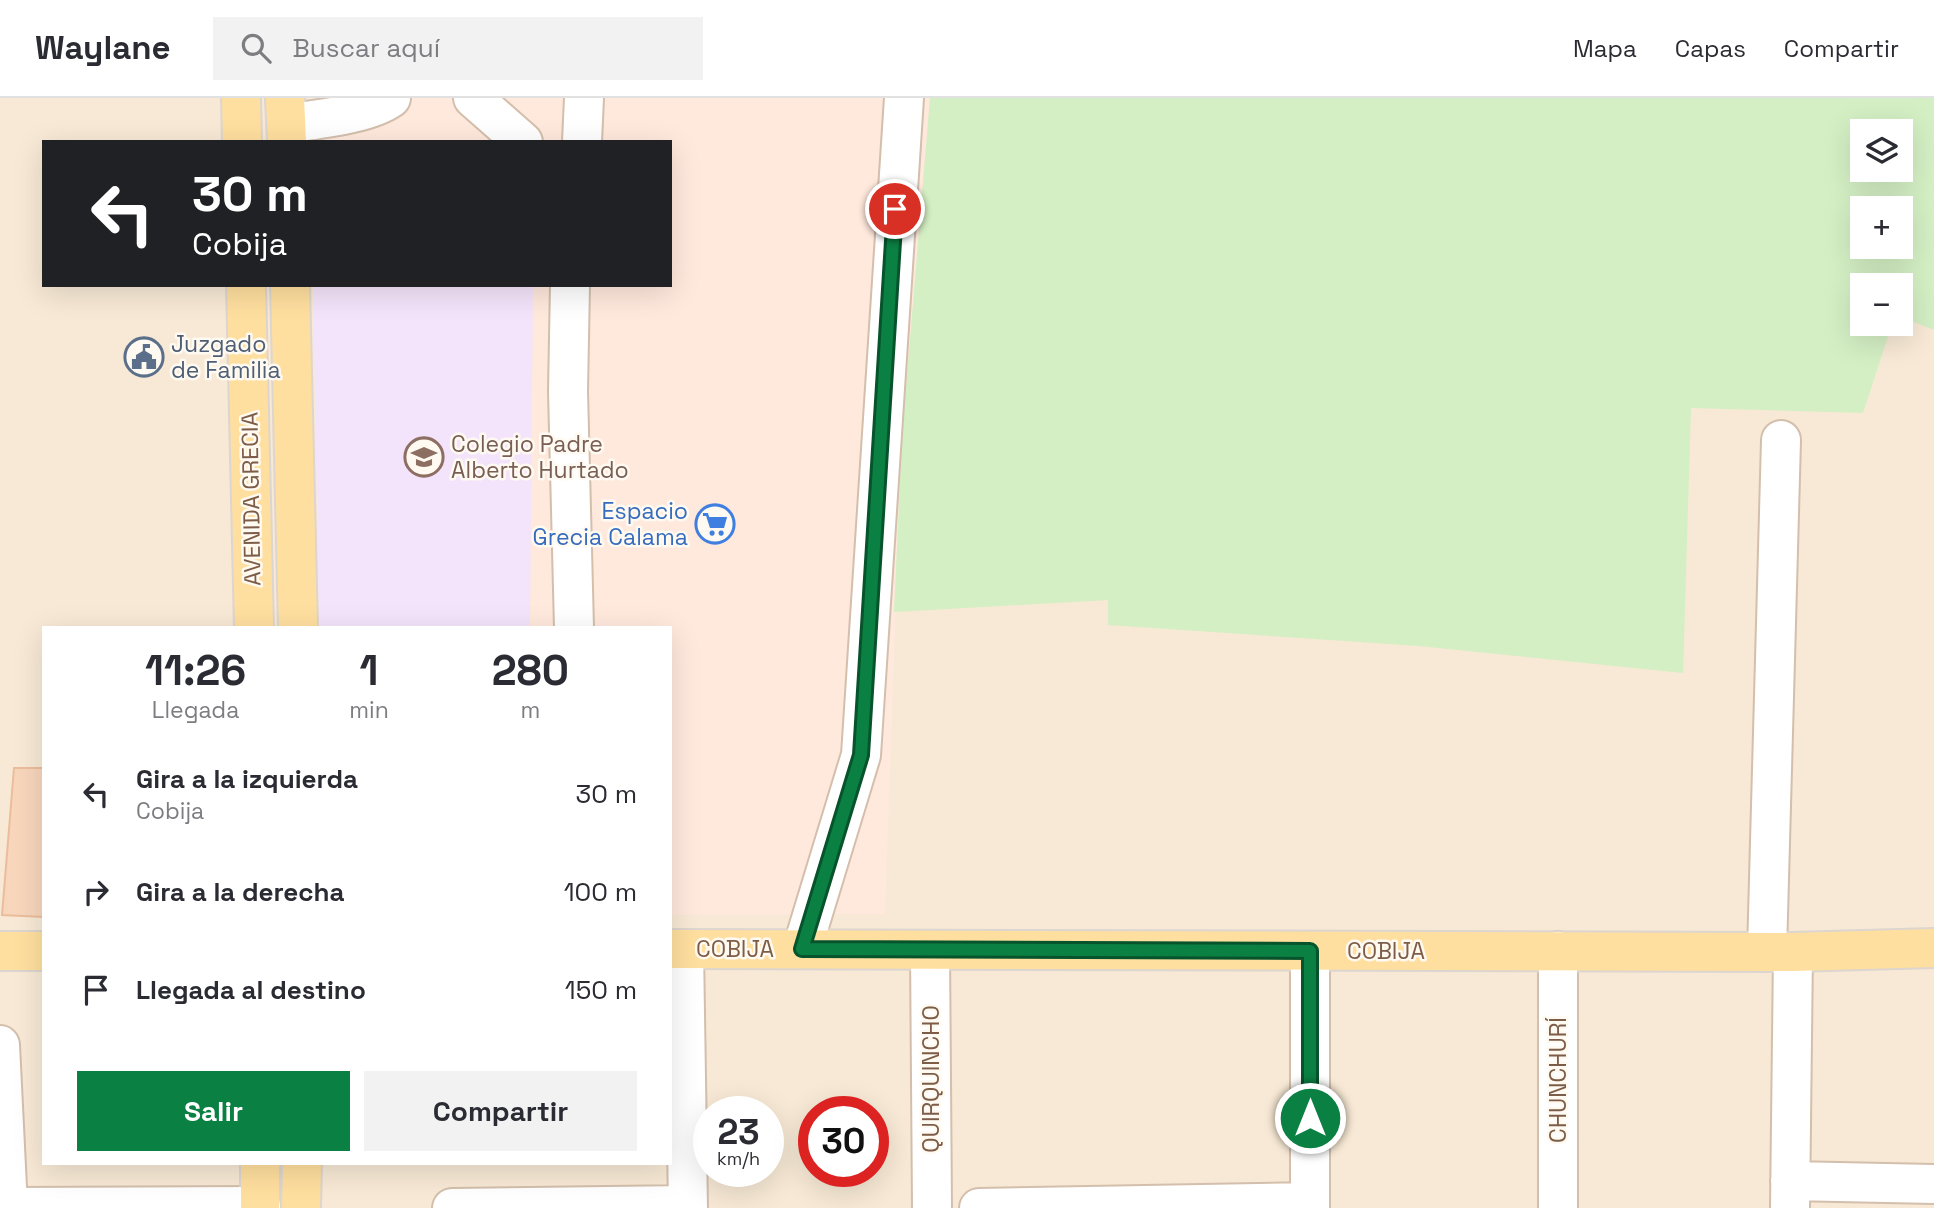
<!DOCTYPE html>
<html lang="es">
<meta charset="utf-8">
<style>
body{margin:0;font-family:"Space Grotesk",sans-serif;background:#f2f2f3;color:#2b2b33;height:100vh;display:flex;flex-direction:column;font-size:26px;white-space:nowrap}
*{box-sizing:border-box;margin:0}
p{font-size:23px;color:#7c7c81}
.icon{flex:none;width:38px;height:38px;fill:none;stroke:currentColor;stroke-width:2;stroke-linecap:round;stroke-linejoin:round}
.map{position:relative;flex:1;overflow:hidden}
.drawer{position:absolute;left:42px;top:528px;width:630px;height:539px;display:flex;flex-direction:column;background:#fff;border-radius:0px;box-shadow:0 7px 28px #0002}
.drawer>*{flex:none}
.top-card{position:absolute;left:42px;top:42px;width:630px;height:147px;border-radius:0px;box-shadow:0 7px 28px #0002;background:#202124;color:#fff;overflow:hidden}
.controls{position:absolute;left:1850px;top:21px;display:grid;gap:14px}
.controls a{display:grid;place-items:center;width:63px;height:63px;border-radius:0px;background:#fff;box-shadow:0 7px 28px #0002;font-size:35px}
.speed{position:absolute;left:693px;top:998px;display:flex;gap:14px;font-size:35px;font-weight:700;text-align:center}
.speed>*{display:grid;place-content:center;width:91px;height:91px;border-radius:50%;background:#fff;box-shadow:0 7px 28px #0002;line-height:1}
.speed small{font-size:18px;font-weight:400}
.speed .limit{border:10px solid #d22;background:#fff;color:#111}
.pin{position:absolute;display:grid;place-items:center;width:60px;height:60px;color:#fff;margin:-30px;border:4px solid #fff;border-radius:50%;box-shadow:0 2px 7px #0007}
.me{position:absolute;width:77px;margin:-38px;rotate:0deg;stroke-linejoin:round;filter:drop-shadow(0 0 5px #0008)}
.turn{display:flex;align-items:center;gap:24px;height:147px;padding:0 35px;font-size:32px}
.turn .icon{width:91px;height:91px;stroke-width:2.5}
.turn b{display:block;font-size:49px;line-height:60px}
.eta{display:flex;justify-content:space-evenly;align-items:center;height:119px;text-align:center}
.eta b{font-size:42px;font-weight:600;line-height:49px}
.primary-button{display:flex;gap:14px;margin-top:auto;padding:14px 35px}
.primary-button a{flex:1;height:80px;border-radius:0px;background:#0b8043;color:#fff;font-size:28px;font-weight:600;line-height:80px;text-align:center}
.primary-button a+a{background:#f2f2f3;color:#2b2b33}
ul{padding:0;list-style:none}
li{display:flex;align-items:center;gap:21px;height:98px;padding:0 35px}
li div{flex:1}
li b{display:block;font-size:26px}
li em{font-style:normal}
header{display:flex;align-items:center;gap:42px;box-sizing:border-box;height:98px;padding:0 35px;background:#fff;border-bottom:2px solid #e1e1e2}
header strong{font-size:33px}
nav{display:flex;gap:38px;margin-inline-start:auto;font-size:24px}
.search{width:490px;height:63px;background:#f2f2f3;display:flex;align-items:center;gap:18px;box-sizing:border-box;padding:0 24px;border-radius:0px;color:#7c7c81;font-size:26px}
.map>svg:first-child{display:block}
.residential{fill:#f7e9d5;fill-rule:evenodd}
.commercial{fill:#ffe8dc}
.education{fill:#f4e4fb}
.green{fill:#d4efc4;fill-rule:evenodd}
.building{fill:#f7d6bc;stroke:#ecbd9b;stroke-width:2}
.lines{fill:none;stroke-linecap:round;stroke-linejoin:round}
.minor-casing{stroke:#d3bfac;stroke-width:42}
.major-casing{stroke:#ddd5cf;stroke-width:42}
.minor{stroke:#fff;stroke-width:38}
.major{stroke:#ffdf9f;stroke-width:38}
.route-casing{stroke:#07532c;stroke-width:18}
.route{stroke:#0b8043;stroke-width:12}
.labels{text-anchor:middle;stroke-width:5;stroke-linejoin:round;paint-order:stroke}
.service-label{font-size:23px;fill:#4e5e75;stroke:#fffaf1;text-anchor:start}
.education-label{font-size:23px;fill:#785e54;stroke:#fffaf1;text-anchor:start}
.street-label{font-size:23px;fill:#7d5d48;stroke:#fffaf1}
.shop-label{font-size:23px;fill:#366cbe;stroke:#fffaf1;text-anchor:end}
</style>
<header>
<strong>Waylane</strong>
<div class="search"><svg class="icon" aria-label="search" viewBox="0 0 24 24"><circle cx="10" cy="10" r="6"/><path d="M15 15l6 6"/></svg>Buscar aquí</div>
<nav><a>Mapa</a><a>Capas</a><a>Compartir</a></nav>
</header>
<div class="map">
<svg width="1934" height="1110" viewBox="0 0 1934 1110">
<rect width="100%" height="100%" fill="#fff7e8"/>
<path class="residential" d="M0,0h1934v1110h-1934zM1862,33h38v39h-38zM44,44h626v143h-626zM1862,110h38v39h-38zM1862,187h38v39h-38zM44,530h626v536h-626zM709,1013h59v60h-59zM814,1013h59v60h-59z"/>
<path class="commercial" d="M309,0h621l-28,339 -17,477 -215,1v-287h-140l3,-343h137v-143h-360z"/>
<path class="education" d="M313,187h220l-3,343h-211z"/>
<path class="green" d="M930,0h1004v232l-33,-13 -1,-32h-38v39h30l-29,89 -172,-5 -8,265 -264,-27 -311,-21v-25l-214,12 8,-175zM1862,33h38v39h-38zM1862,110h38v39h-38z"/>
<path class="building" d="M14,670h30v149l-42,-2z"/>
<g class="lines">
<g class="minor-casing">
<path id="minor" d="M473,0l50,44
M287,26c29,-5 80,-9 104,-26
M582,44l2,-44
M570,187l-2,106 6,237
M684,851l4,259
M802,851l59,-194 43,-657
M930,852l2,258
M1310,853v257
M1558,853v257
M1767,854l14,-512
M0,947l8,163
M1790,1083l144,3
M8,1109l253,-1
M452,1110l235,-3
M979,1110l331,-6
M1790,1110l3,-256"/>
</g>
<g class="major-casing">
<path id="major" d="M241,0l1,44
M285,0l2,44
M246,187l8,343
M290,187l8,343
M670,851l1123,3 141,-4
M0,853h44
M260,1066v44
M301,1110l1,-44"/>
</g>
<use href="#minor" class="minor"/>
<use href="#major" class="major"/>
</g>
<g class="lines">
<g class="route-casing">
<path id="route" d="M895,111l-34,546 -59,194 508,2v167"/>
</g>
<use href="#route" class="route"/>
</g>
<defs>
<g id="civic-ring" transform="scale(2.0125)"><circle r="9.5" fill="#fffaf1" stroke="#5c6f8a" stroke-width="1.5"/><path d="M-.6-6.5H3V-4.5H.6V-3L4-1V1h2V6H-6V1h2V-1L-.6-3ZM-1.2 2.5V6h2.4V2.5Z" fill="#5c6f8a"/></g>
<g id="school-ring" transform="scale(2.0125)"><circle r="9.5" fill="#fffaf1" stroke="#8d6e63" stroke-width="1.5"/><path d="M0-5L7-2L0 1L-7-2ZM-4 1L0 2.5L4 1V4Q0 6-4 4Z" fill="#8d6e63"/></g>
<g id="supermarket-ring" transform="scale(2.0125)"><circle r="9.5" fill="#fffaf1" stroke="#3f7fe0" stroke-width="1.5"/><path d="M-6-5.5h2.5l.6 2H6L4.5 2H-2.5L-4.4-4H-6ZM-1.5 3.2a1.3 1.3 0 1 0 .1 0ZM3 3.2a1.3 1.3 0 1 0 .1 0Z" fill="#3f7fe0"/></g>
</defs>
<g fill-rule="evenodd">
<use href="#civic-ring" x="144" y="259"/>
<use href="#school-ring" x="424" y="359"/>
<use href="#supermarket-ring" x="715" y="426"/>
</g>
<g class="labels">
<g class="service-label">
<text x="171" y="254">Juzgado<tspan x="171" dy="26">de Familia</tspan></text>
</g>
<g class="education-label">
<text x="451" y="354">Colegio Padre<tspan x="451" dy="26">Alberto Hurtado</tspan></text>
</g>
<g class="street-label">
<text transform="translate(251 401) rotate(-91)" y="8">AVENIDA GRECIA</text>
<text x="735" y="859">COBIJA</text>
<text x="1386" y="861">COBIJA</text>
<text transform="translate(931 981) rotate(-90)" y="8">QUIRQUINCHO</text>
<text transform="translate(1558 982) rotate(-90)" y="8">CHUNCHURÍ</text>
</g>
<g class="shop-label">
<text x="688" y="421">Espacio<tspan x="688" dy="26">Grecia Calama</tspan></text>
</g>
</g>
</svg>
<div class="controls">
<a><svg class="icon" aria-label="layers" viewBox="0 0 24 24"><path d="M12 4l9 5-9 5-9-5zM3 14l9 5 9-5"/></svg></a>
<a>+</a>
<a>−</a>
</div>
<div class="speed"><div>23<small>km/h</small></div><div class="limit">30</div></div>
<div class="pin" style="left:895px;top:111px;background:#d93025"><svg class="icon" aria-label="arrive" viewBox="0 0 24 24"><path d="M6 21V4h12l-3 4 3 4H6"/></svg></div>
<svg class="me" style="left:1310px;top:1020px" viewBox="-20 -20 40 40"><circle r="17" fill="#0b8043" stroke="#fff" stroke-width="3"/><path d="M0-11L8 9 0 5-8 9z" fill="#fff"/></svg>
<div class="top-card">
<div class="turn"><svg class="icon" aria-label="left" viewBox="0 0 24 24"><path d="M17 20v-9H6M10 6l-5 5 5 5"/></svg><div><b>30 m</b>Cobija</div></div>
</div>
<section class="drawer">
<div class="eta">
<div><b>11:26</b><p>Llegada</p></div>
<div><b>1</b><p>min</p></div>
<div><b>280</b><p>m</p></div>
</div>
<ul>
<li><svg class="icon" aria-label="left" viewBox="0 0 24 24"><path d="M17 20v-9H6M10 6l-5 5 5 5"/></svg><div><b>Gira a la izquierda</b><p>Cobija</p></div><em>30 m</em></li>
<li><svg class="icon" aria-label="right" viewBox="0 0 24 24"><path d="M7 20v-9h11M14 6l5 5-5 5"/></svg><div><b>Gira a la derecha</b></div><em>100 m</em></li>
<li><svg class="icon" aria-label="arrive" viewBox="0 0 24 24"><path d="M6 21V4h12l-3 4 3 4H6"/></svg><div><b>Llegada al destino</b></div><em>150 m</em></li>
</ul>
<div class="primary-button"><a>Salir</a><a>Compartir</a></div>
</section>
</div>
